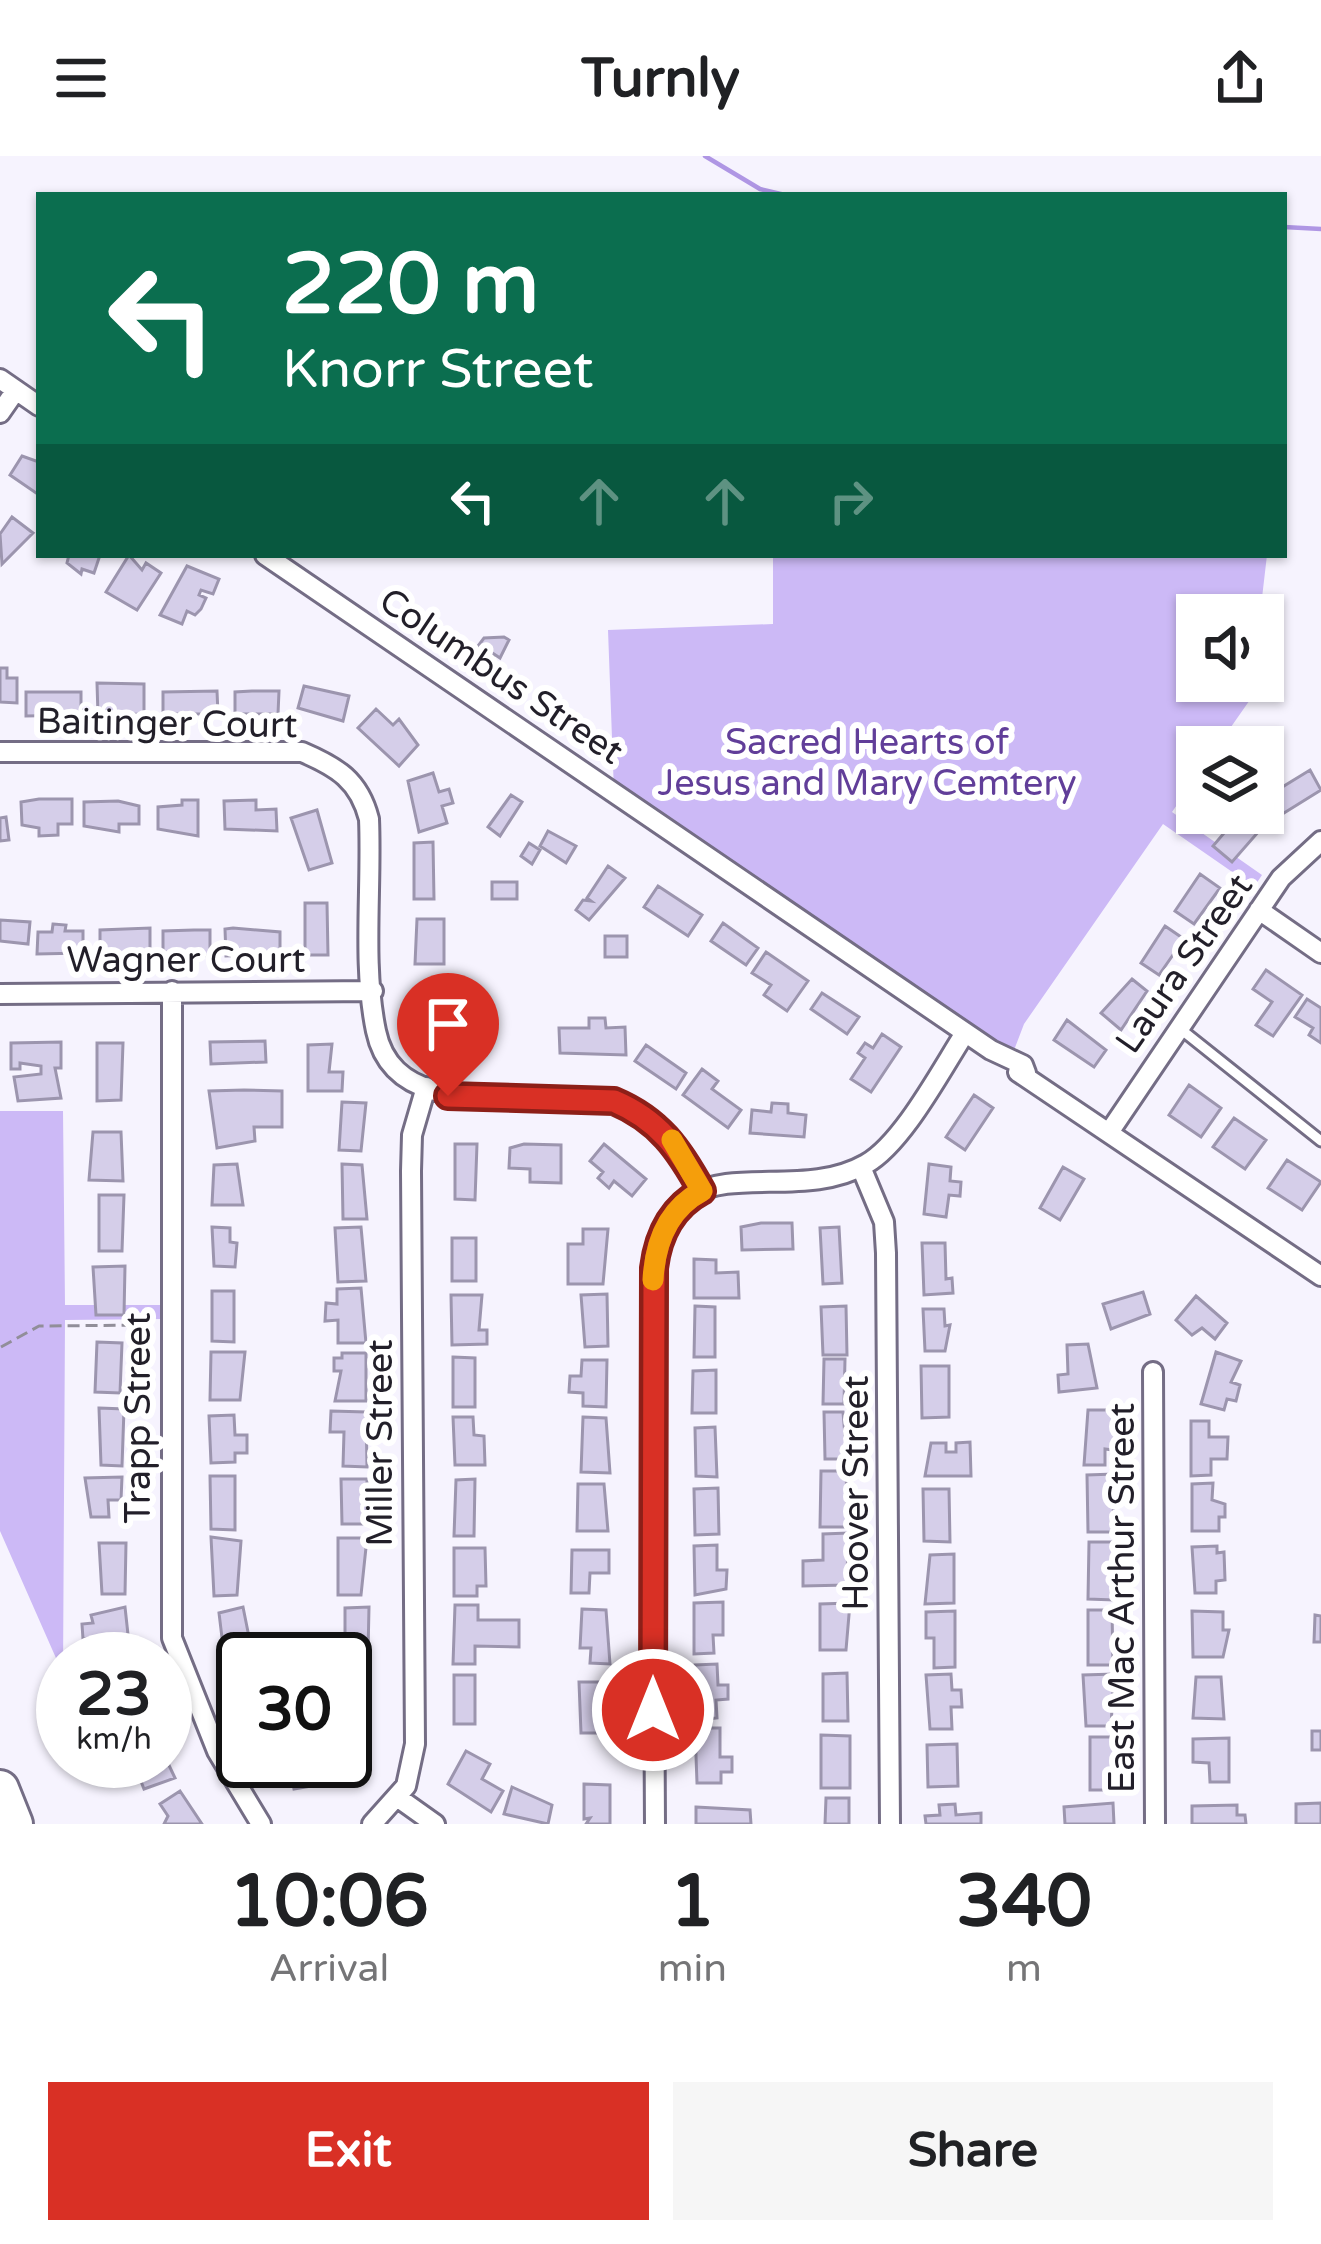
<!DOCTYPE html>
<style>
body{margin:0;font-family:"Varela Round",sans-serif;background:#f6f6f6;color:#202124;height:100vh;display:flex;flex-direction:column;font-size:45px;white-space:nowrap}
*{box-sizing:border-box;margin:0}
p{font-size:39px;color:#757577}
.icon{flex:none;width:66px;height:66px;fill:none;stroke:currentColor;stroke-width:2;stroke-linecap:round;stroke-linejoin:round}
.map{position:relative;height:1668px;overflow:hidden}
.drawer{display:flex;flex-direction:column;background:#fff;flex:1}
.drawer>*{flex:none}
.guide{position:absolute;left:36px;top:36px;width:1251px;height:366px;border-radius:0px;box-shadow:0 3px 9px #0004;background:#0b6e4f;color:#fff;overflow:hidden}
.tools{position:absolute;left:1176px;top:438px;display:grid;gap:24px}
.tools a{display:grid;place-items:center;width:108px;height:108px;border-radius:0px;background:#fff;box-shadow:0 3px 9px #0004;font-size:60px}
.speed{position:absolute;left:36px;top:1476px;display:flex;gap:24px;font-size:60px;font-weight:700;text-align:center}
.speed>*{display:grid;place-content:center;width:156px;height:156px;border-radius:50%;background:#fff;box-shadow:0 3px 9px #0004;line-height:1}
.speed small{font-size:30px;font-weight:400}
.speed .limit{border:6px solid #111;border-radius:18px;background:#fff;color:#111}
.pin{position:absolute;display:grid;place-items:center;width:102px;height:102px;color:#fff;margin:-123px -51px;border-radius:50% 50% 50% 0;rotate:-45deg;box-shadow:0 0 12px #0007}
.pin .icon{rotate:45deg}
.me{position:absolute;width:132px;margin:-66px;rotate:0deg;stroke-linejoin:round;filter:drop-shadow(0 0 9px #0008)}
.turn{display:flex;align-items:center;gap:42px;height:252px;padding:0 48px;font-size:54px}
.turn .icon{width:156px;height:156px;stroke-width:2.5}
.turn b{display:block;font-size:84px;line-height:102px}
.lanes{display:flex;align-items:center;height:114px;padding:0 48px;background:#0003;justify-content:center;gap:60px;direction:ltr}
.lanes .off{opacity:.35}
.eta{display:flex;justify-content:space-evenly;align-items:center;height:204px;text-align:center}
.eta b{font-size:72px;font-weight:800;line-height:84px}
.action{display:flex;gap:24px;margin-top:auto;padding:24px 48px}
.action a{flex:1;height:138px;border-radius:0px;background:#d93025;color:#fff;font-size:48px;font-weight:800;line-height:138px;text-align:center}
.action a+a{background:#f6f6f6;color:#202124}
header{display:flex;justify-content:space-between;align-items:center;height:156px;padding:0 48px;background:#fff;font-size:54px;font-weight:800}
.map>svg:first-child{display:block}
.green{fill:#ccb9f6}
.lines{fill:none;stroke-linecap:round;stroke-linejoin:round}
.stream{stroke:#af96e4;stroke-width:4.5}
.building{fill:#d5cee9;stroke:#9c95ae;stroke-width:3}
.service-casing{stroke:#746d85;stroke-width:15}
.minor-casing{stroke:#746d85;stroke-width:24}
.motorway-casing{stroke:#746d85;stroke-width:42}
.path{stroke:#918e99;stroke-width:3;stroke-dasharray:12 6;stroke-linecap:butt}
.service{stroke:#fff;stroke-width:9}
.minor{stroke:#fff;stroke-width:18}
.motorway{stroke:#fff;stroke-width:36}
.route-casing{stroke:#8d1f18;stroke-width:30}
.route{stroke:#d93025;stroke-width:21}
.slow{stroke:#f59e0b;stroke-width:21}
.labels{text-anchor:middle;stroke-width:12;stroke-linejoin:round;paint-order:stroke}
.street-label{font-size:36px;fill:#221f29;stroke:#fff}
.park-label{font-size:36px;fill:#613e99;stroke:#fff}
</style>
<header><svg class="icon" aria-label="menu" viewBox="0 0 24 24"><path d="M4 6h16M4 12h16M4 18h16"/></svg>Turnly<svg class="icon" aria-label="share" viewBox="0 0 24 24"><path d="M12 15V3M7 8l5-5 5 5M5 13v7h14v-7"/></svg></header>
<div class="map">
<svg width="1321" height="1668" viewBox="0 0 1321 1668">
<rect width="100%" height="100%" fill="#f6f3fe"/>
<path class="green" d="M773,399h494l-7,60h-63v66h66v-7h5l-51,73h-20v29l-25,36 90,63 -8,12 -91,-63 -139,200 -13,34 -397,-266 -6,-162 165,-6z
M0,955h63l2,194h99v14l-99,1 -2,354 -63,-143z"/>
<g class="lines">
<path class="stream" d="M705,0l55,33 25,6
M1284,71l37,2"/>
</g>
<path class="building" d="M22,300l17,6v33l-29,-20z
M12,361l21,16 -31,31 -2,-30z
M69,399h31l-6,18 -12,-4 -1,5 -14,-11z
M129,399l13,15 4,-7 15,10 -24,37 -31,-18z
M187,410l32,13 -6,15 -12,-4 -2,5 7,3 -5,11 -6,6 -8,-4 -5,13 -22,-9z
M504,481l5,3 -9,18 -6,-4 -7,19 -21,-11 18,-24z
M0,512h7v10h10v25l-17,-1z
M97,527l47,1v30l-46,1z
M304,530l45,10 -6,25 -45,-13z
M217,535l1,23h-55v-22z
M252,535h27l-1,23h-43v-22z
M26,536h55v23l-55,1z
M376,553l17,16 6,-6 19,26 -19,21 -41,-38z
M1310,614l11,20 -37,23 -13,-19z
M433,617l6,19 10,-3 4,14 -11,3 5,17 -28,9 -11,-51z
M511,639l11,7 -22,34 -12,-9z
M39,643h33v25h-14v11l-19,1v-8l-17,-3 -1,-23z
M182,644h16v36l-40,-7v-22l24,-2z
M256,644v10l20,-1 1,22 -52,-2 -1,-28z
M118,645l21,5v18h-20v8l-35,-6v-24z
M317,654l15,53 -23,7 -18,-52z
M1241,657h16l10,9 -35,40 -19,-16z
M6,661l3,23 -9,1v-23z
M548,675l28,15 -10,17 -26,-17z
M433,686l1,57h-20v-56z
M529,687l11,7 -8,14 -11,-8z
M608,710l17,12 -36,42 -13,-10 7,-10 8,1 -4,-3z
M1200,718l20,14 -26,36 -19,-13z
M492,726h25v17h-25z
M658,730l44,29 -14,21 -44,-29z
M305,747h22l1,52h-23z
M417,763h27v45h-29z
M0,764l30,2 -2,22 -28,-3z
M723,767l35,25 -12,17 -35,-24z
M53,768l13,1 -1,6h18v22l-46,1 1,-22h14z
M1165,770l19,13 -25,36 -18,-12z
M150,772v29h-50v-27z
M233,772l47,4v22l-54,2 -1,-27z
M194,774h16v26l-47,-4v-21z
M605,780h22v21h-22z
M766,796l42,29 -21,30 -23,-16 7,-10 -19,-12z
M1266,814l36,25 -29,41 -17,-11 16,-23 -19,-13z
M1132,823l15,12 -26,39 -20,-17z
M822,837l37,24 -12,17 -36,-25z
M441,842l10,6 -5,6 23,15 -19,28 -32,-31 13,-20 6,4z
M1307,843l14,9v35l-12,-8 4,-7 -18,-11z
M589,862h16l1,10 19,-1 1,28 -66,-2 -1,-25h30z
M1067,864l39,30 -12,17 -40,-27z
M882,878l19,13 -30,45 -20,-13 14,-21 -7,-5 7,-10 8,5z
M265,885l1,21 -55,2 -1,-22z
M61,886v26h-6l6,30 -43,3 -4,-24 27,-3v-8l-21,-3v6h-9v-26z
M97,887h26l-2,57 -24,1z
M332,888l-3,28h14l-1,19h-34v-46z
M646,889l40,28 -10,16 -41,-28z
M702,913l16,12 -6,8 29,21 -13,18 -45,-33z
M1189,929l32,23 -20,29 -32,-22z
M244,934l38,1v36h-28l1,14 -38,7 -8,-57z
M974,939l19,13 -28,42 -19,-13z
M342,946l24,1 -5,48 -22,-1z
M772,947l16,1v9l18,2 -2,22 -54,-4 2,-23 19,2z
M1234,962l32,22 -21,29 -32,-22z
M93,976h28l2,49 -34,-1z
M455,988h22l-2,56 -20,-1z
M524,988l37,1v38l-31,-1v-13l-21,-1 1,-20z
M604,988l42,35 -14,17 -18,-15 -5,7 -11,-10 5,-6 -13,-11z
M1287,1004l34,22 -19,28 -34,-22z
M237,1008l6,41h-31l2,-40z
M342,1008l20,1 5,54h-24z
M929,1008l22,3 -1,14 11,1 -1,14 -11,-1 -3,22 -22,-3z
M1063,1011l21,12 -24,41 -20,-12z
M99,1039h25l-2,56h-23z
M761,1067h31l1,26 -51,1 -1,-23z
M212,1071l18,1v14l7,1 -2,24 -21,-1z
M361,1071l5,54 -28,1 -3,-54z
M839,1071l3,56 -19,1 -3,-56z
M583,1073h25l-5,55h-35v-40h15z
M452,1082h24v43h-24z
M922,1087h23l1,36 6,-1 1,15 -29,2z
M694,1103l22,1v13l22,-1 1,26h-45z
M125,1110l-1,49h-28l-3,-48z
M361,1132l5,55h-28v-23l-13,1 1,-18 11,1v-15z
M212,1135h22v51l-22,-1z
M1143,1136l7,22 -39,15 -8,-25z
M607,1138l1,52 -23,1 -4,-52z
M451,1139h31l-3,35h8v14l-35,1z
M1196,1140l31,27 -12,16 -13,-11 -10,7 -16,-15z
M695,1150l20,1v50h-21z
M846,1150l1,49h-24l-2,-48z
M923,1153h21l1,17 5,-1 -5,26h-20z
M97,1186l25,1 -2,50 -25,-1z
M1088,1188l9,44 -38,4 -1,-17 10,-1 -1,-29z
M211,1196h34l-5,48h-30z
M1216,1196l25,9 -10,21 9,3 -4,16 -9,-2 -3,11 -23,-6z
M342,1197h24v48h-31l6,-30h-7v-13h8z
M453,1201l22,1v49h-22z
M824,1203h21l-1,45h-21z
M582,1204h25l-1,47 -23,-1v-13l-14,-1 1,-16h11z
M921,1210h28v51l-27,1z
M716,1214v43h-24l1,-42z
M99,1252l25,1 -2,57 -21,-1z
M1088,1254h25l2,25 -2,15 -8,-1v16h-21z
M331,1255l35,1 1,55 -24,-1 1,-34h-14z
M824,1256h19l4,47h-22z
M234,1259l1,20h12v18h-12v9l-24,1 -2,-47z
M453,1261h20l1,18 10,1 1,29h-30z
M583,1261l23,1 4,55 -29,-1z
M1191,1265h18v16h19l-1,22h-16v16l-20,1z
M715,1271l2,50 -21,-1 -1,-48z
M970,1286l1,34h-46l6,-33h15v9h10v-9z
M821,1315h25l2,56h-28z
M1114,1318l-1,58h-25l-1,-57z
M210,1320h25v54l-24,-1z
M122,1321l-1,23h-13l1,17h-18l-6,-39z
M341,1323h26v45h-25z
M475,1323l-1,57h-20l2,-56z
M1213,1327l-1,17 13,4v13h-6v14h-27v-47z
M578,1328h26l4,47h-31z
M718,1332l1,46 -24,1 -1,-46z
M923,1333h26l1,53 -26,-1z
M848,1377l-1,52 -44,1v-25l20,-1v-26z
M211,1381l30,4 -4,54 -23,1z
M338,1382h29l-6,57h-23z
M1089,1386h25v58l-26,-1z
M99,1387h27l-1,51h-23z
M717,1389v25h10l-1,19 -31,6 -1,-49z
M1217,1390v7l7,-1 1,28 -9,1v12h-21l-3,-46z
M454,1392h31l1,38h-9v10h-23z
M572,1394h37v23h-19l-1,20h-18z
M954,1398v49l-29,1 5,-49z
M723,1446v33h-10l1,18 -20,1v-51z
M850,1447l-4,47h-26v-46z
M455,1449h23v15h41v27l-44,-1v18h-22z
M125,1451l5,46 -25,2 -2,-18 -20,2 -1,-15 11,-1 -2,-8z
M243,1451l6,30 11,-3 2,12 -10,2 3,11h-12v9l-17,3 -7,-58z
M369,1451l-1,46h-23v-45z
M582,1453l24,1 4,54 -20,-1 1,-15h-11z
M1088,1454h24l1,55h-25z
M955,1455v56l-21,1v-30h-8v-26z
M1192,1455l31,1v18h6l-6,27h-30z
M1315,1459l6,1v26h-7z
M717,1508l1,21h10v14l-12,1 1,18 -22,2v-55z
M345,1511h23v44h-23z
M847,1517l1,48h-25v-47z
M951,1518l1,16h9l1,17h-11l1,22h-22l-4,-54z
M1114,1518l-3,52h-25l-3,-51z
M454,1519h21v49h-21z
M1196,1521h25l3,42 -31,-1z
M579,1526h30l1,51h-29z
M243,1527v25l-2,1 -8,-22z
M695,1572h25v29h12v15h-11v11h-24z
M345,1573h23l-6,55 -26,-1 1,-17 8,-5z
M1312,1575h9v19h-9z
M821,1579l29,1v52h-29z
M1090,1581h25l-1,53h-24z
M1229,1582v44h-19l-1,-19 -16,-1v-23z
M957,1588l1,42 -30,1 -1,-42z
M466,1595l24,13 -8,15 21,12 -12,21 -43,-28z
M133,1605h34l8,17 -31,11z
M268,1605h44l5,24 -23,4 -3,-16 -20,4z
M584,1628l26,1v39h-24l4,-6 -6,1z
M512,1631l40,18 -4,19 -44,-10z
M180,1635l22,33h-38l4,-8 -8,-12z
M826,1642h23v26h-24z
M1113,1647l1,21h-49l-1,-17z
M1321,1647v21h-25v-20z
M955,1648l1,11 25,-2v11h-55l-1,-8 15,-1 -1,-10z
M1237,1649v10h8l1,9h-54v-18z
M696,1651l54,3 1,14h-55z"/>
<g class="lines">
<g class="service-casing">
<path id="service" d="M1178,871l143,114"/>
</g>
<g class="minor-casing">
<path id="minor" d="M0,223l39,27
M0,257l16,-23
M265,399l726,495 32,15 3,8
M0,596h302c35,15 57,28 67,67 3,68 -7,145 7,212 22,107 188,45 256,77 35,17 52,50 70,83
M1259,754l62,43
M172,835v647l45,113 44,73
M0,838l373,-3
M1018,916l303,204
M1110,975l171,-253 40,-37
M861,1011l23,55 2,31 4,571
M1153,1216l2,452
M397,1641l38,27
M372,1668l34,-38 9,-42 -4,-573 1,-36 14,-48
M655,1668l-3,-534c8,-165 128,-77 214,-126 37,-21 75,-94 99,-131"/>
</g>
<g class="motorway-casing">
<path id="motorway" d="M0,1633l14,35"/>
</g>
<path class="path" d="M1,1191l38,-21 116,-1"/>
<use href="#service" class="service"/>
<use href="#minor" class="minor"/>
<use href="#motorway" class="motorway"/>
</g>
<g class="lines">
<g class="route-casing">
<path id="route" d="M448,940l166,5c45,19 65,48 88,90 -30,16 -44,44 -48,77l-1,442"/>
</g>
<use href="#route" class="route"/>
<path class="slow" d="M653,1124c2,-37 15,-71 49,-89l-30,-51"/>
</g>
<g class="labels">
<g class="street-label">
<text transform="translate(502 519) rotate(34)" y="13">Columbus Street</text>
<text transform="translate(167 566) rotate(1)" y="13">Baitinger Court</text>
<text x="186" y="816">Wagner Court</text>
<text transform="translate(1183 807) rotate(-55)" y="13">Laura Street</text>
<text transform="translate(137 1262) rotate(-90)" y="13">Trapp Street</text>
<text transform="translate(379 1287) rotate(-90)" y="13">Miller Street</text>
<text transform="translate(855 1337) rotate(-90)" y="13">Hoover Street</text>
<text transform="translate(1121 1442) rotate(-90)" y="13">East Mac Arthur Street</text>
</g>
<g class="park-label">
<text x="867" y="598">Sacred Hearts of<tspan x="867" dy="41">Jesus and Mary Cemtery</tspan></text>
</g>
</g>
</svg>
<div class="tools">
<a><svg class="icon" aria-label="sound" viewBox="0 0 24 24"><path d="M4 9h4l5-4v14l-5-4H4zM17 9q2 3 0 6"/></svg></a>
<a><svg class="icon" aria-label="layers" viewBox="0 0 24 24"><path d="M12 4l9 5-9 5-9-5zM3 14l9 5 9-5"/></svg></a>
</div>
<div class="speed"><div>23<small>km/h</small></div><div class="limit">30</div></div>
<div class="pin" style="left:448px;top:940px;background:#d93025"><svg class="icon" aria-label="arrive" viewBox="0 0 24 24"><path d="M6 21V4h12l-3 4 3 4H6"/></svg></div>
<svg class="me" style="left:653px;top:1554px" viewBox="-20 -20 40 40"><circle r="17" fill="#d93025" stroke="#fff" stroke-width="3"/><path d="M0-11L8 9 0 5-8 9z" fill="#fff"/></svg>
<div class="guide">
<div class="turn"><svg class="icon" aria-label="left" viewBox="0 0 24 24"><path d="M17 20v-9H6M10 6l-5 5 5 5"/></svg><div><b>220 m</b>Knorr Street</div></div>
<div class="lanes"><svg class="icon" aria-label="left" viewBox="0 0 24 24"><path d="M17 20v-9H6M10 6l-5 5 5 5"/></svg><svg class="icon off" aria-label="ahead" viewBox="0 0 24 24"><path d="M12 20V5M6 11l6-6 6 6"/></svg><svg class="icon off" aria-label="ahead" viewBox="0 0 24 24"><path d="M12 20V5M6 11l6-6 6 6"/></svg><svg class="icon off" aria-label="right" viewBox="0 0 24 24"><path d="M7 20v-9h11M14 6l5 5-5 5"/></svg></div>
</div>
</div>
<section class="drawer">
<div class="eta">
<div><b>10:06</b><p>Arrival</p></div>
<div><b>1</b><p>min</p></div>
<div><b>340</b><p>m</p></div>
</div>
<div class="action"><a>Exit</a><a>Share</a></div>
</section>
